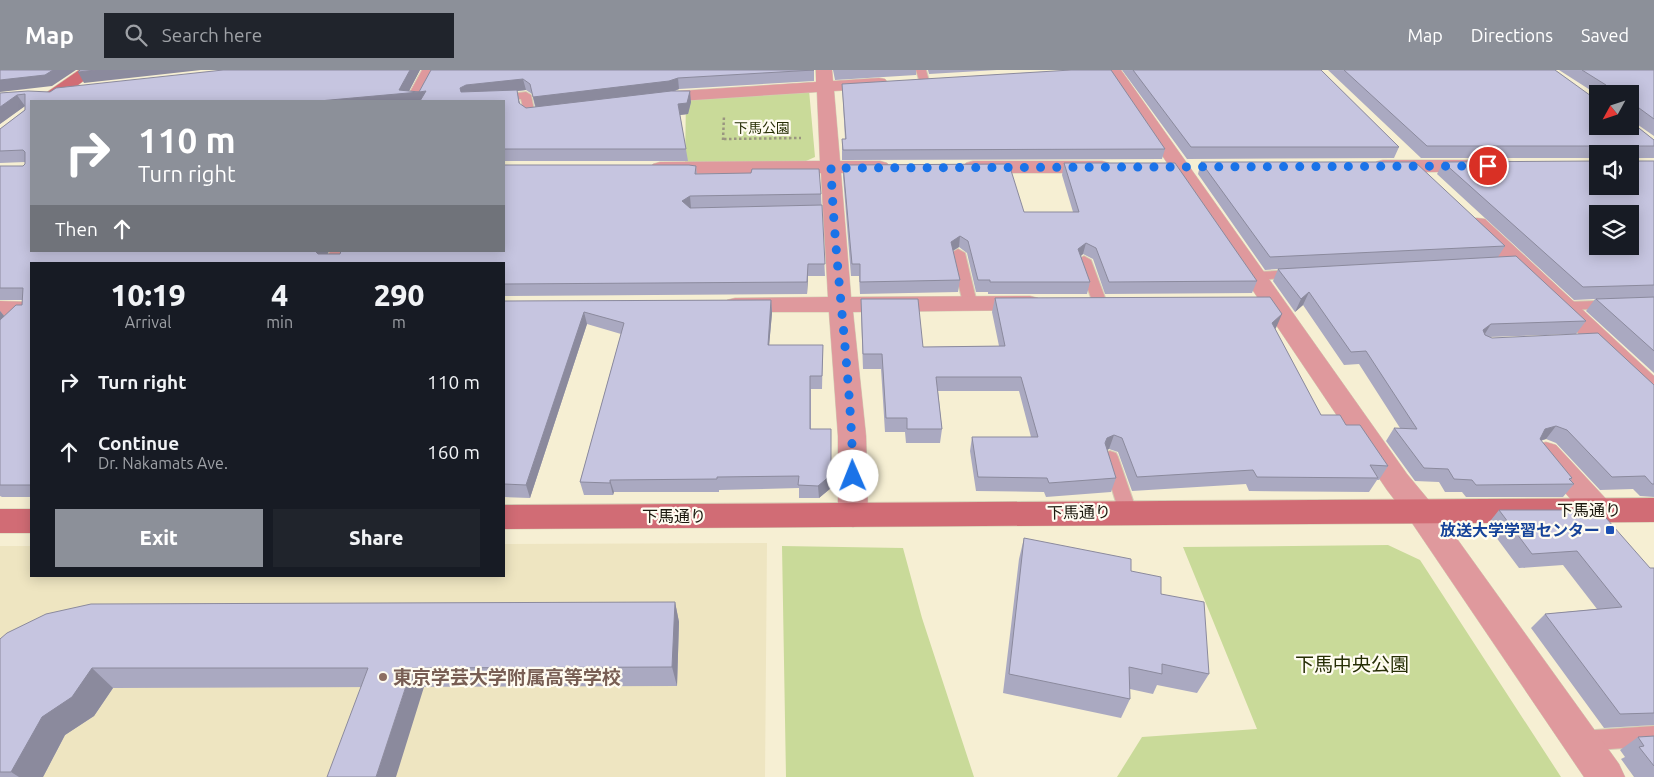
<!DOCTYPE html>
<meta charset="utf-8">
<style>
body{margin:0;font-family:Ubuntu,"Noto Sans JP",sans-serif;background:#20242c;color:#f1f3f6;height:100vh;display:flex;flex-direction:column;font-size:19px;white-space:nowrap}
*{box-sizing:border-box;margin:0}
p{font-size:16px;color:#9ea1a6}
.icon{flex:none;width:28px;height:28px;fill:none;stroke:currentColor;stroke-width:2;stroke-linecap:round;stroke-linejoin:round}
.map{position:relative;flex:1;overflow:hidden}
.panel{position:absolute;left:30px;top:192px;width:475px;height:315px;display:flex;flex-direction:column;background:#171b24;border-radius:0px;box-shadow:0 2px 12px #0003}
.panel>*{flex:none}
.hud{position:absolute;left:30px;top:30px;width:475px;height:152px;border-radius:0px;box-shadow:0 2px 12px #0003;background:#8c9099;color:#fff;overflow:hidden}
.needle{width:32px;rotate:230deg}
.controls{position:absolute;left:1589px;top:15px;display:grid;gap:10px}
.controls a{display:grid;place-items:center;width:50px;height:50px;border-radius:0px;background:#171b24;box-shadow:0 2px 12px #0003;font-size:25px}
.pin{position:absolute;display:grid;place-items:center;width:42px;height:42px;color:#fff;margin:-21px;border:2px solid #fff;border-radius:50%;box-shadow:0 1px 5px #0007}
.me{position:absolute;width:55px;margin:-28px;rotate:359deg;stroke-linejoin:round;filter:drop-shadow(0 0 4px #0008)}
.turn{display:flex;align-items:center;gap:18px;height:105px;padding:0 25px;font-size:22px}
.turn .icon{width:65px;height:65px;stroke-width:2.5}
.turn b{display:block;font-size:35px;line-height:42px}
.then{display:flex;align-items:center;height:48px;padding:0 25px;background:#0003;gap:10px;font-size:19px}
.eta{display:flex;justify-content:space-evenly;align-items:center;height:85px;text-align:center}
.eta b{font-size:30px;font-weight:800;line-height:35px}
.cta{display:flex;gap:10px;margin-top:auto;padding:10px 25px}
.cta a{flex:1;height:58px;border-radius:0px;background:#8c9099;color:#fff;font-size:20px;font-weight:800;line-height:58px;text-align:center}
.cta a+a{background:#20242c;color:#f1f3f6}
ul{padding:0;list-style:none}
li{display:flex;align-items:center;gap:15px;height:70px;padding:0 25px}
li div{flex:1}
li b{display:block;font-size:19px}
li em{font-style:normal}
header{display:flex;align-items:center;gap:30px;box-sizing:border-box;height:70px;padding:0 25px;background:#8c9099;color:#fff}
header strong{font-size:24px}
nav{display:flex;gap:28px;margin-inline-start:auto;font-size:18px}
.search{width:350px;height:45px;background:#20242c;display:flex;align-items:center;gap:12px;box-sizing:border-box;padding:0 18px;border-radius:0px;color:#9ea1a6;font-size:19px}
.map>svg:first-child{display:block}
.built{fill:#eee5c1}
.green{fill:#c9da99}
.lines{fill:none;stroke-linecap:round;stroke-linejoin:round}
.lane-casing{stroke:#d3cdb4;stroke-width:2}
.street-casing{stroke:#d3cdb4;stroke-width:1}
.secondary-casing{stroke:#d3cdb4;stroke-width:1}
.path{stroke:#9a9580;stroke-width:2.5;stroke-dasharray:2.5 2.5;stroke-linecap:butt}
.lane{fill:#df999d;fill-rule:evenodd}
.street{fill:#df999d;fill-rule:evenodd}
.secondary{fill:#d16c75;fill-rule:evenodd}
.wall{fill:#aaa9c1;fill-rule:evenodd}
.shaded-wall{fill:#8b8a9d}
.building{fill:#c6c5e0;stroke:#8b8a9d;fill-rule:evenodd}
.route{stroke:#1a73e8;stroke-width:9;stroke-dasharray:0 16.2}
.transit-dot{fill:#1a4fb4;stroke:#fffcf1;stroke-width:2}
.education-dot{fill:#8d6e63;stroke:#fffcf1;stroke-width:2}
.labels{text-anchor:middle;stroke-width:4.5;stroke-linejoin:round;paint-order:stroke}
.far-park-label{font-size:14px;fill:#262e05;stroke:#fffcf1}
.street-label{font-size:16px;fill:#1c190f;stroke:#fffcf1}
.transit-label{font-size:16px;font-weight:bold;fill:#164399;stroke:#fffcf1;text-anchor:end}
.near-park-label{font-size:19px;fill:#262e05;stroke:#fffcf1}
.near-education-label{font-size:19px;font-weight:bold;fill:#785e54;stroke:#fffcf1;text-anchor:start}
</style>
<header>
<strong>Map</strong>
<div class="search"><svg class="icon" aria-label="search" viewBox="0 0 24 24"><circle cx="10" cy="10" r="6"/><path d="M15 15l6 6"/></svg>Search here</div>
<nav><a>Map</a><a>Directions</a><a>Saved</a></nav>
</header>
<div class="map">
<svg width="1654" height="707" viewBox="0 0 1654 707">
<rect width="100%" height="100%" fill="#f6efd3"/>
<path class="built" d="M767,473l-2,234h-765v-231h31v30h473v-32z"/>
<path class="green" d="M809,20l6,67 -9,4 -121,3 1,-66z
M1388,475l32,15 141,217h-444l25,-40 115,-8 -74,-182z
M782,476l121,2 19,70 52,159h-188z"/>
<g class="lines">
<g class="lane-casing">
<path id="lane" d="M916,0h10l3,11 -1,2h-8z
M526,22l5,3 3,15h13l1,2 -1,2 -22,2 -4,-17 -25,2h-32l5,-3z
M958,179l7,4 12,50 -2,3h-10l-2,-3 -12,-50z
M1084,186l7,4 16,43 -2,3h-10l-2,-3 -16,-43z
M1297,200l5,1 2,3 -2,3 -46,3 -7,-4 7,-4z
M1654,229v8l-90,3 -5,-1 -2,-3 2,-3 5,-1z
M1110,381l6,2 2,4 19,55 -3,5 -6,2 -6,-2 -3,-5 -17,-55 2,-4z
M1654,656v20l-73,5 -8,-3 -3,-7 3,-7 8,-3z"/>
</g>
<g class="street-casing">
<path id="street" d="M422,0h16l-15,31h-18z
M816,0h16l1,11 46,-3 6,1 3,4 -3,4 -6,1 -45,3 6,70h40l7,2 3,4 -3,4 -46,2 10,124 179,-1 8,2 4,5 -4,5 -8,2 -177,2 13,124 2,79 -4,8 -11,4 -11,-4 -4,-8v-79l-9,-124h-94l-8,-2 -4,-5 4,-5 8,-2 93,-1 -7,-124 -161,1 -7,-2 -3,-4 3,-4 7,-2 160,-1 -3,-69 -138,9 -6,-1 -3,-4 3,-4 6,-1 137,-9z
M1067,0h54l286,404 25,30 187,260 6,13h-41l-174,-257 -23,-30 -279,-415 -34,2 -6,-1 -2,-4z
M1383,90h94l7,2 3,4 -3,4 -7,2h-94l-7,-2 -3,-4 3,-4z
M973,91h129l7,2 3,4 -3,4 -7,2h-129l-7,-2 -3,-4 3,-4z
M1477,148l8,1 169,157v24l-9,-3 -176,-168 -3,-5 3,-5z
M330,181h22l-6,13h-22z
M0,231l31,1v14l-31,-1z
M1546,372l10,3 52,56 4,8 -4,8 -11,4 -11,-4 -50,-58 -4,-7 4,-7z"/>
</g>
<g class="secondary-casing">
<path id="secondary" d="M79,0h19l-41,31h-20l3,-4z
M1654,428v24l-1150,7v-24z
M0,439h31v24h-31z"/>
</g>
<path class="path" d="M724,69l77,-1
M723,70l1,-24"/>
<use href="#lane" class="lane"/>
<use href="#street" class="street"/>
<use href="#secondary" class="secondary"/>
</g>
<path class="wall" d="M223,0h197l-11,21 10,1 3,7 -3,-7 12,-22h383v11l-135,8 -4,2 16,11 -3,12 -8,1 8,46h-184v-60h-473l297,153h12l356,-88 1,8 124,20 4,82h-17l-1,18 -303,2v-32h-473v233h-29l-2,-1v-185l4,5 18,-11 1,-5h-23v-134h23l2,-2v-2l-25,1v-34l25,-19v-4l-25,18v-31l50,-1zM526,20l6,4 3,13 -9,1 -6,-4 -3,-13z
M833,0h83v5l-81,5z
M928,0h69l-68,4z
M1122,0h199l78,77 -5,11 -207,1z
M1328,0h227l75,56v-32h-32v1l-39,-25h95v66l-23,-16 -1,1 24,19v18h-17v3h17v212l-68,-62 9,-12 -21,1 -137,-126 6,-12 155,24 32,-32h-32v4h-177z
M842,14l323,65 -3,10 -320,1v-21h3z
M1201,92l304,84 -7,11 88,64 -10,13 -88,3 166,48v112l-14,-1 -7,-7 -33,1 -44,-47 -10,-4 -5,2 31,37 -1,2 3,4 -11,13h-97l-4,-5h-17l-6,-10 -24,-1 -29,-40 8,-13h6l-41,-64 -15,1 -41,-60 -8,7 -22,-31 5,-12 -13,1 -67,-96z
M1064,93l193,118 -5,12 -147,1 -12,-35 -10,-5 -2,2 9,26 -3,12h-99v-2h-12l-9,-39 -8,-6 -6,4 7,29 -2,12 -98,2 -1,-18h-8l-8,-100v-11l181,47h49l-11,-37z
M995,228l281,30 -1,1 46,86 25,10 42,41 -9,14h-2l-8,12 -120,-1 -3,-7 -114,7 -14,-39 -9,-3 -2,1 9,28 -5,14 -65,5 -2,-5 -68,-1 -6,-40 2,-14h59l-12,-46h-81l4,38 -2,14h-34l-1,-11h-20l-4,-63h-18l-2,-56v-14l62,48 76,-1 -7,-34z
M771,230l1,13 -3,32h54l-1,44h-11v40l20,59 -12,10h-20v-10l-80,2v2h-105l-1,3h-29l-4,-13 41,-148 -34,-10 -57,174 -26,-1v-196z
M1499,440l151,58h4v157l-50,3 -73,-100 14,-14 52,-5 -34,-44 -44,3 -32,-43z
M1024,468l107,33 30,23 48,80 -12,19 -40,-8 -4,9 -23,-5v10l-9,19 -118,-25 16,-134z
M675,532l4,20 -2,64 -564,2 -19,28 -29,19 -22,42h-43v-138z
M1654,666v41h-20l-13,-18 4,-2 -5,-7 18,-13z"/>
<path class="shaded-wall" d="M53,0h23l-24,16 -52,6v-12z
M96,0h105l-117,13 -6,-11z
M410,0h10l-12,23 11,-1 3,9h-103l80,-11z
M678,8l1,11 -8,3 -135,16 -3,-11z
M523,9l3,11 -9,1 5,23 -59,-15 -3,-11 6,-3z
M426,21l-4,10 -3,-9z
M690,21l1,11 -3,12 -8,1 -2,-11z
M17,25l8,11 -25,18v-17z
M690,126l1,12 -8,5 -1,-12z
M960,166l-1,11 -10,6 2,-11z
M1086,173l-3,11 -8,7 3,-12z
M317,181h12l-6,13 -7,-12z
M808,194v12l-1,18v-12z
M1309,222l-6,13 -8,7 6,-13z
M771,230l1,13 -4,45v-13z
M0,241l5,6 -5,5z
M584,242l3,12 -57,174 -4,-13z
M1282,244l-6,14 -10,9 6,-14z
M1491,254l-8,13v-7z
M1556,356l-10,13 -12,3 11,-13z
M1114,365l-5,14 -7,3 5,-14z
M831,372v46l-12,10 -1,-12z
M610,410l4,12 -1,3 -3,-12z
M675,532l4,20 -2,64 -5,-19z
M92,598l21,20 -19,28 -29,19 -22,42h-24l-8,-5 31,-55z
M412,598l12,19 -28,90h-20z"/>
<path class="building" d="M0,0h53l-8,5 -45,5z
M80,0h16l-18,2z
M223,0h187l-11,20 20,2 -100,9h-288v150h286l-1,1 2,2h22l1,-3h163v-86h185l7,1 -1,8 56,-1 1,-4h67l2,25 -131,2 -8,5 8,7 132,-3 3,59h-17l-1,18 -303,2v-20h-473v221h-31v-165l16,-15h6l1,-17h-23v-122h23l2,-2v-12l-2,-2 -23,1v-22l25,-19v-16l-8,1 -17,12v-14l28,-2 22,1 6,-4z
M431,0h383l-136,8 -9,3 -136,16 -3,-13 -7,-5 -57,6 -6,3 1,4 56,-2 2,13 7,5 145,-17h19l-3,12 -9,1 8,45h-182v-48h-84l6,-10 -7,1z
M1071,0h40l54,79 -322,1 -1,-11h4l-4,-55z
M1133,0h188l78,77h-208z
M1344,0h211l43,31v25h32v-5l24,19v6h-17v15h17v124l-71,2 -140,-125 155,-1v25h32v-32h-23v-8h-180zM1598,144h32v32h-32z
M1582,0h72v49l-15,-11h-3v5h-6v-19h-24v-9z
M1201,92h214l90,84 -235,11z
M1064,93h111l82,118 -148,1 -13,-34 -10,-5 -8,6 12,33h-100v-2h-12l-10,-39 -8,-5 -9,6 9,38 -100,2v-18h-8l-9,-99 166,-1 15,48h55z
M1516,186l70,65 -95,3 -8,6 2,5 7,3 106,-5 56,52v99h-2l-7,-8 -33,1 -45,-47 -11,-4 -11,3 -5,10 32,39 -3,1 5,5 -98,1 -4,-5 -18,-1 -6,-10 -24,-1 -30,-40 23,1 -51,-78 -15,1 -42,-60 -8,7 -23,-30z
M1270,227l12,17 -10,9 49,92h19l6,10h14l28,41 -18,-1 8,13 -121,-1 -4,-7 -116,7 -15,-39 -8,-3 -7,3 -2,5 11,35 -67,5 -2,-5 -69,-1 -6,-40h66l-17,-60h-85l6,52h-35v-11h-21l-4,-64h-19l-2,-55h57l5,48 82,-1 -10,-48z
M1654,227v54l-58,-52z
M771,230l-3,45h55l-1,31h-12v53h21v46l-13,11 -20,-1 1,-9 -82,1v2l-107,1v3l-30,-1 44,-159 -40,-11 -58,173 -22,-1v-183z
M1499,440h100l51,58h4v145l-34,1 -75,-100 77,-7 -45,-56 -45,3z
M1024,468l107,21v12l30,6v17l43,8 5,72 -47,-10v10l-33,-7 1,32 -121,-25z
M675,532l-3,65 -260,1 -36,109h-49l41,-109h-276l-20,29 -30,20 -31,55h-11v-133l7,-6 39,-19 45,-10z
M1654,666v30l-15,-19 5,-1 -6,-9z"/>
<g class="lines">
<path class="route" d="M853,406c-2,-103 -18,-206 -22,-308l657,-2"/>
</g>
<rect class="transit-dot" x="1605" y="455" width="10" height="10" rx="2.5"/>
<circle class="education-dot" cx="383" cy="607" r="5"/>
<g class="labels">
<g class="far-park-label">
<text x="762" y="63">下馬公園</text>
</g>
<g class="street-label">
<text x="1589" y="446">下馬通り</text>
<text transform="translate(1079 442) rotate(-1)" y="6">下馬通り</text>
<text x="674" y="452">下馬通り</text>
</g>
<g class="transit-label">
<text x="1600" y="466">放送大学学習センター</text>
</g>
<g class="near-park-label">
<text x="1352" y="601">下馬中央公園</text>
</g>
<g class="near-education-label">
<text x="393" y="614">東京学芸大学附属高等学校</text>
</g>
</g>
</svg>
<div class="controls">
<a><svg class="needle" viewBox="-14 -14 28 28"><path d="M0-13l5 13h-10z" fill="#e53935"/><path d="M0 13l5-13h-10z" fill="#9ea1a6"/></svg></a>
<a><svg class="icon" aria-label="sound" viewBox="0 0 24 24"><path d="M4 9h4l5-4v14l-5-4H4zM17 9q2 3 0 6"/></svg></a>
<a><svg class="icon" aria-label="layers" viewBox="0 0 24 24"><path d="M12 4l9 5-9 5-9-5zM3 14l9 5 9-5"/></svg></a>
</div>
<div class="pin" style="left:1488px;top:96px;background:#d93025"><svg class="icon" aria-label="arrive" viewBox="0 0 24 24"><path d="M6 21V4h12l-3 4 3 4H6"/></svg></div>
<svg class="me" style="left:853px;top:406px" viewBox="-20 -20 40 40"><circle r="19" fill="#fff"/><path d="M0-13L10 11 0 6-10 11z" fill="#1a73e8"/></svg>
<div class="hud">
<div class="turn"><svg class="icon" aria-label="right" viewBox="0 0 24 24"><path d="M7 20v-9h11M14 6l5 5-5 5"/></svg><div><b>110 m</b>Turn right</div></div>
<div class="then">Then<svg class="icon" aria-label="ahead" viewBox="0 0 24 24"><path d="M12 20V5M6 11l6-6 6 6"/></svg></div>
</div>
<section class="panel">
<div class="eta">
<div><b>10:19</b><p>Arrival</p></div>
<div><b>4</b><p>min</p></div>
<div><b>290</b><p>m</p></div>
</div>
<ul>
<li><svg class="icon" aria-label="right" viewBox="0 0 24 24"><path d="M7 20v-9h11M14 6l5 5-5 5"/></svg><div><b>Turn right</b></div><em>110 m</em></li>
<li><svg class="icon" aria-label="ahead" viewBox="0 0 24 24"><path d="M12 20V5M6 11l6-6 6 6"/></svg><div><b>Continue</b><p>Dr. Nakamats Ave.</p></div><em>160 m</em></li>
</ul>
<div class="cta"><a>Exit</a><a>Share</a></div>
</section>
</div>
